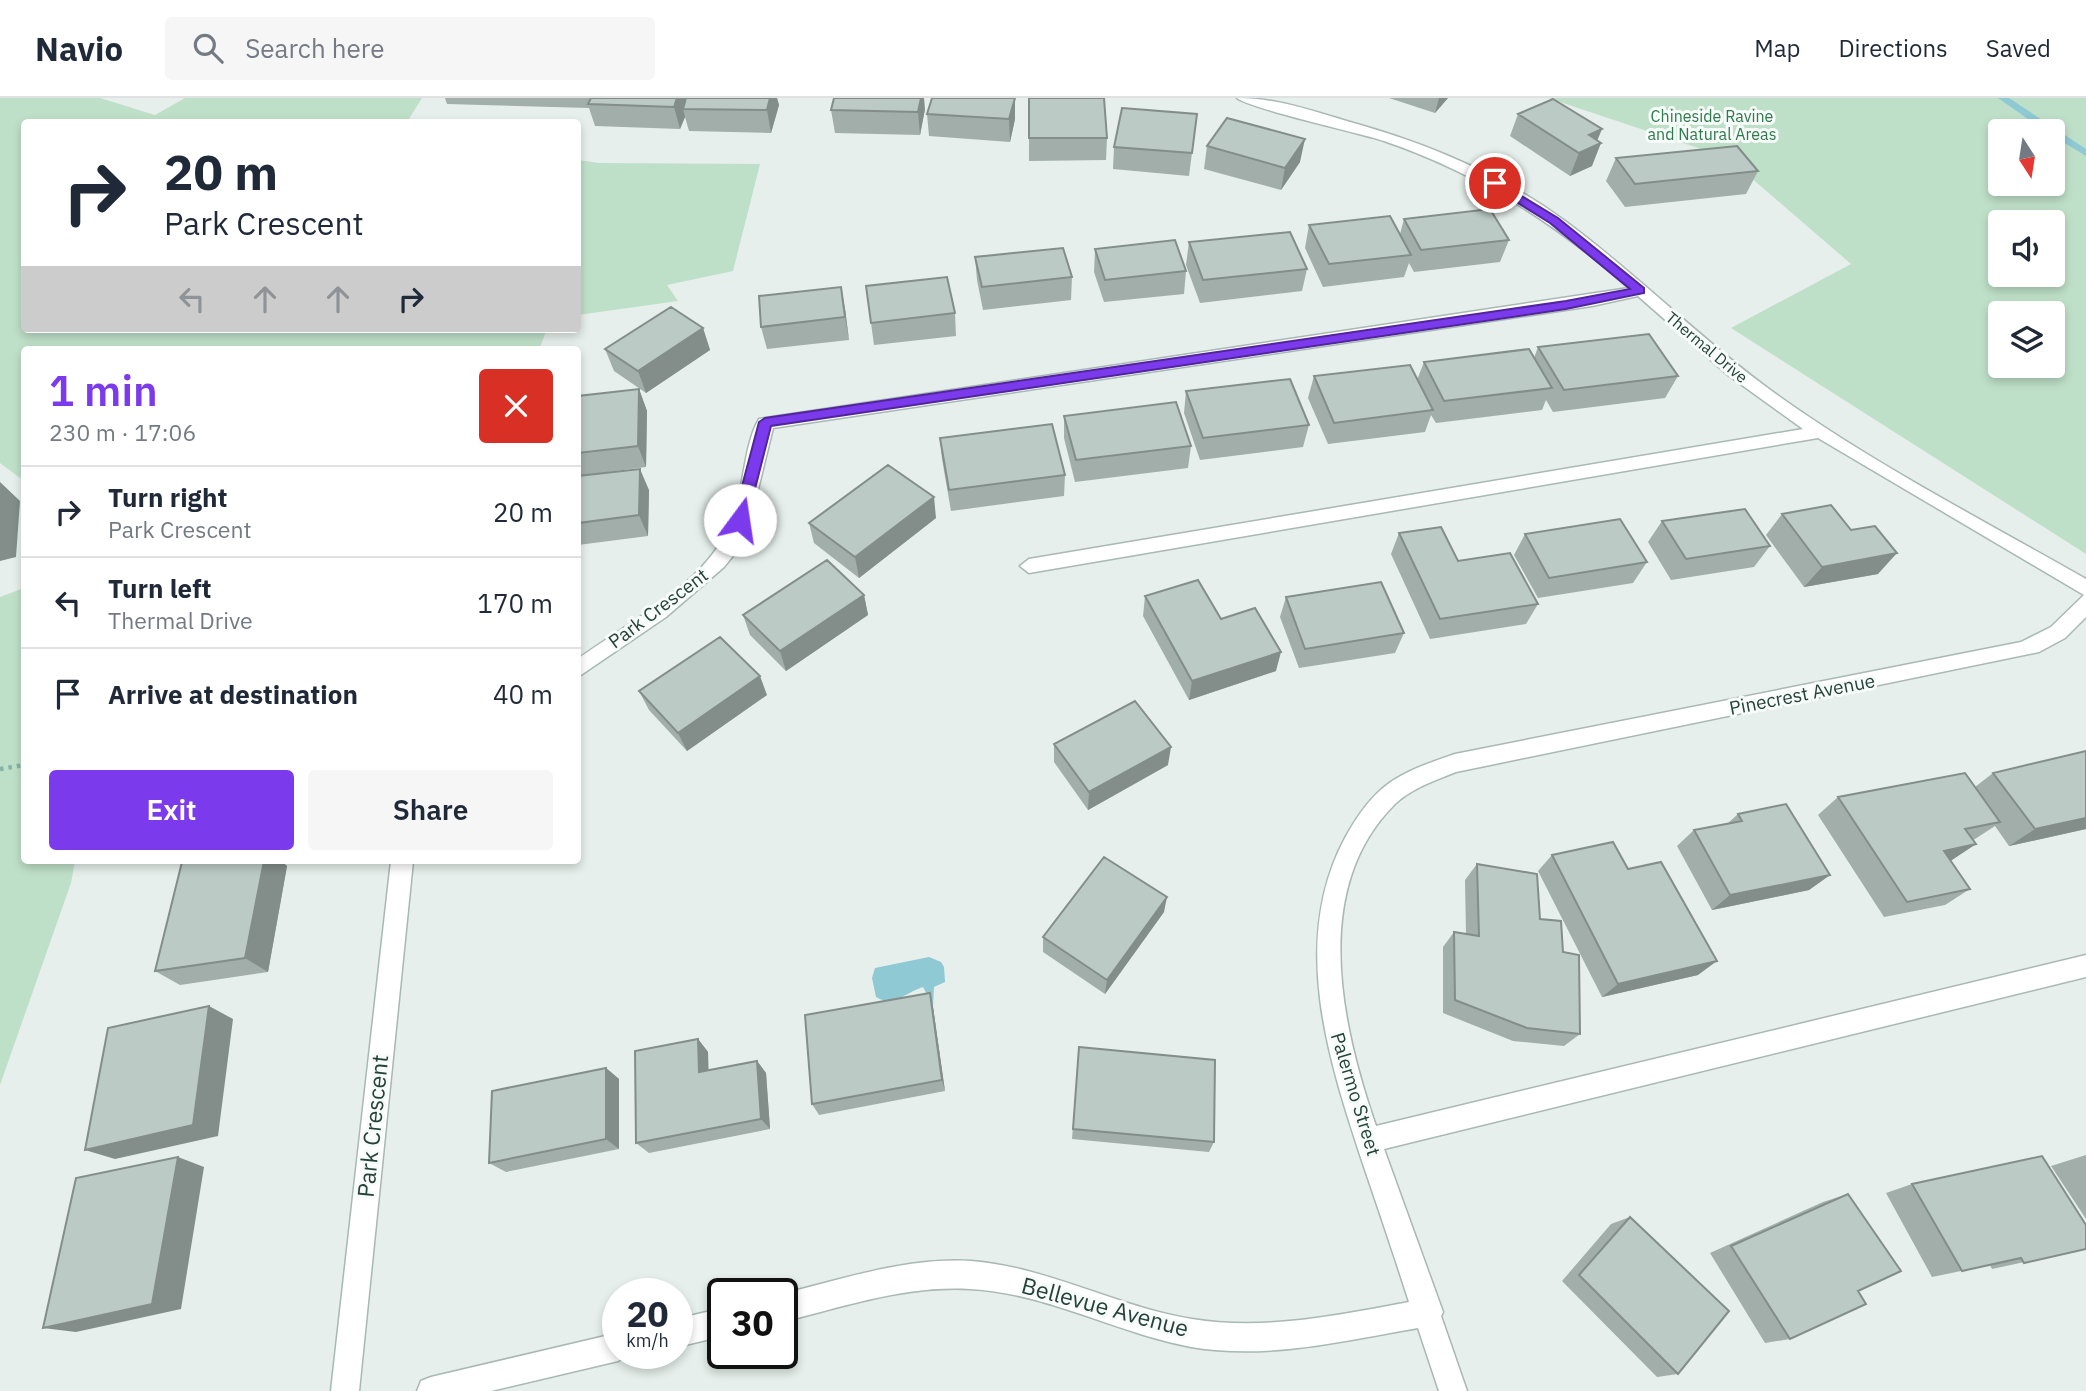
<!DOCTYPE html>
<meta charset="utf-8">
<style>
body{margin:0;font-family:"IBM Plex Sans",sans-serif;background:#f6f6f7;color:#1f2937;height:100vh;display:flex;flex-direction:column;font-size:26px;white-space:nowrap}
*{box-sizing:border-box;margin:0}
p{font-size:23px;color:#747a83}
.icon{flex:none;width:38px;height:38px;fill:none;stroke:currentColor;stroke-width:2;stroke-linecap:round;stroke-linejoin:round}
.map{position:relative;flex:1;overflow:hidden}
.sheet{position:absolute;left:21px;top:248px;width:560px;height:518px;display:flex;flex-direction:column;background:#fff;border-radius:7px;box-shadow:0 4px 10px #0003}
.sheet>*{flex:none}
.banner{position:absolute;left:21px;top:21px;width:560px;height:214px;border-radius:7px;box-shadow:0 4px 10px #0003;background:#fff;color:#1f2937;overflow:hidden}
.needle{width:46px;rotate:168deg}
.controls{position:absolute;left:1988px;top:21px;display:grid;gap:14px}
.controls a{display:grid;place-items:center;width:77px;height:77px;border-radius:7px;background:#fff;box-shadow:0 4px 10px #0003;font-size:35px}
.speed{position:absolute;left:602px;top:1180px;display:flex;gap:14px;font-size:35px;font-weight:700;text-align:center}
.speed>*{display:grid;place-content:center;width:91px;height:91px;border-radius:50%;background:#fff;box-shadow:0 4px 10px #0003;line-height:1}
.speed small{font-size:18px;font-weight:400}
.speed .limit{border:4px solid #111;border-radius:10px;background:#fff;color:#111}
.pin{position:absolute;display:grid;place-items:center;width:60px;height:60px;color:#fff;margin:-30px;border:4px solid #fff;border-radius:50%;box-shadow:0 2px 7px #0007}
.me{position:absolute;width:77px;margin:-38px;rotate:14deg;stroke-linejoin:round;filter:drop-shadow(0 0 5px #0008)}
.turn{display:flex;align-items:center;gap:24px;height:147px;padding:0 28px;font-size:32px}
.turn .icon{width:91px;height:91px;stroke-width:2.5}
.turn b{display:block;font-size:49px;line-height:60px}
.lanes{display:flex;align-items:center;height:66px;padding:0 28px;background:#0003;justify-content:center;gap:35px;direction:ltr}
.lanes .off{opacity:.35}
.round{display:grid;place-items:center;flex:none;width:74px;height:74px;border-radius:7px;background:#f6f6f7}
.head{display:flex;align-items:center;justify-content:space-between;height:119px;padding:0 28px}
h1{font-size:42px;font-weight:600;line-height:52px;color:#7c3aed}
.action{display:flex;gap:14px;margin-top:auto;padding:14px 28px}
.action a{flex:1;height:80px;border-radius:7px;background:#7c3aed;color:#fff;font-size:28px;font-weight:600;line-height:80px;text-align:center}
.action a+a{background:#f6f6f7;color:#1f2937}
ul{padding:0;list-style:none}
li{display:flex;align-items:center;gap:21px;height:91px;padding:0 28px;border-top:2px solid #e0e1e3}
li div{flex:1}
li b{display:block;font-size:26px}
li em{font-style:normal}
header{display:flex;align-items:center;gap:42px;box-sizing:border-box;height:98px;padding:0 35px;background:#fff;border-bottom:2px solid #e0e1e3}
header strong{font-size:33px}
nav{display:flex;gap:38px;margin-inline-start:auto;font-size:24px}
.search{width:490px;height:63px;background:#f6f6f7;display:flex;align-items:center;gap:18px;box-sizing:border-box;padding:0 24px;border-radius:7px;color:#747a83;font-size:26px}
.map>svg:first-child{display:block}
.green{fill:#bfe0c8;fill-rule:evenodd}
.water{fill:#8ec9d4}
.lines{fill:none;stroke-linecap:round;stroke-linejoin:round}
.stream{fill:#8ec9d4;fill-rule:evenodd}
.minor-casing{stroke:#a8b8b2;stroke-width:3}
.path{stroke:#86b3a5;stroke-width:4.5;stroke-dasharray:3.5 5;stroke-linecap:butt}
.minor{fill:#fff;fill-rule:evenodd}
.wall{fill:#a1aea9}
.shaded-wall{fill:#838d89}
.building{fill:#bbcac4;stroke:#838d89;stroke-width:2}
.route{fill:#7c3aed;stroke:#51269a;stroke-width:2}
.labels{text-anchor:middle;stroke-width:6;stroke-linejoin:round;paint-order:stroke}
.far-park-label{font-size:16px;fill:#2d7a4b;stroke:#f7fbf9}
.far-street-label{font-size:16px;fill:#24423a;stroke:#f7fbf9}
.street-label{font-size:19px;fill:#24423a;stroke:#f7fbf9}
.near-street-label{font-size:23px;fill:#24423a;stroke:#f7fbf9}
</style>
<header>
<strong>Navio</strong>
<div class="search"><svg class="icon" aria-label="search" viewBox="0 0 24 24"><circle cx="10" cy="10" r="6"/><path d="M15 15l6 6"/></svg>Search here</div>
<nav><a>Map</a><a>Directions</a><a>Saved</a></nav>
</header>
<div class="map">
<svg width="2086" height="1293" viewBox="0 0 2086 1293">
<rect width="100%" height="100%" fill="#e6efeb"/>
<path class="green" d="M0,0h100l55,17 30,-17h237l-15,24h-383v207h523l-8,21h-515v131l-24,-18z
M1548,0h538v456l-355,-226 120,-64 -123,-106zM2000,33h53v53h-53zM2000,124h53v53h-53zM2000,215h53v53h-53z
M578,62l21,3 161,1 -27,107 -66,14 11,16 -100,14z
M24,490v273h51l-4,22 -71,202v-488z"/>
<path class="water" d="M929,859l12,5 3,5 1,15 -11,5 -1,19 -10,-19c-17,5 -29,21 -47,10l-4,-19 3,-10z"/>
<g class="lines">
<path class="stream" d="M1998,0h11l77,51v7l-33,-20v-5h-8z"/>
<g class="minor-casing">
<path id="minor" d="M1237,0c39,0 76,13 113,24 76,21 151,52 215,99 71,52 133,116 204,168 99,72 210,129 317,190v38l-21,21 -26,14 -583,120c-20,8 -44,16 -61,32 -85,84 -54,221 -19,322l710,-171v22l-702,172 59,163 -2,4 26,75h-28l-21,-63c-75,13 -151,32 -227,19 -75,-14 -144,-54 -221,-58 -64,-4 -127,18 -188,33v-28c61,-15 125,-37 189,-33 77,6 146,46 221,58 73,12 146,-4 217,-17 -15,-47 -31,-94 -47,-141 -34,-103 -72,-220 -17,-323 11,-20 24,-40 43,-54 19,-14 44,-22 67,-30l566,-112 30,-15 33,-32 -266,-157 -789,135 -9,-7 9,-7 774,-130 -75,-54 -90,-79 -46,10 -819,122 -22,90 -15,34 -12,15 -58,50 -88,60v-18c53,-39 132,-76 155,-142 11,-29 11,-73 26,-98l870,-131c-74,-65 -151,-115 -245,-147 -24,-8 -136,-33 -147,-43z
M391,763h22l-54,530h-28z
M723,1210v28l-46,11v-28z
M618,1235v20h12l-12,8 -127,30h-74l4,-10 10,-4z"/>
</g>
<path class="path" d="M0,671l24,-4"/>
<use href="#minor" class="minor"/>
</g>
<path class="wall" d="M445,0h332l2,7 -8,28 -82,-2 -4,-14 -5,12 -85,-3 -6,-18 -142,-4z
M1029,0l78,40 -1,22 -77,1z
M1389,0h59l-13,15z
M925,11l-5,26 -85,-2 -4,-23z
M927,16l88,5 -5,23 -81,-6z
M1197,16l-8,62 -76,-7 1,-22z
M1518,16l79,26 -5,26 -22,10 -60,-40z
M1207,48l93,16 -19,28 -77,-21z
M1616,60l142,13 -12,23 -121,13 -19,-26z
M1404,121l105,21 -9,22 -86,10 -5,-9 -5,14 -81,10 -18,-39 4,-23 91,9z
M1189,144l118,27 -5,22 -102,12 -14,-38z
M1095,151l91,22 -2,23 -80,8 -10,-30z
M975,159l97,20 -1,23 -88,10 -6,-30z
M866,188l89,27 1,23 -82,9z
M845,211l4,31 -82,9 -6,-22z
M703,230l7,22 -64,43 -32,-22 -9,-22z
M1538,249l140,29 -13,22 -112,14 -7,-12 -4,10 -106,13 -5,-8 -6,17 -97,12 -20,-46 6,-22 103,4 7,-18 110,-4z
M639,291l8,22 -1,56 -68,9v-80z
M1186,293l123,34 -6,22 -103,13 -16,-47z
M1064,318l127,30 -3,22 -113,14 -11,-44z
M940,340l125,37 -1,21 -113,15 -9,-52z
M578,378l71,14 -1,46 -70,9z
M1782,416l69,16 27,44 -74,13 -38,-52z
M936,420l-77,60 -45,-35 -5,-20z
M1662,423l108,25 -16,21 -83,13 -23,-38z
M1399,435l59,28 80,43 -12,20 -96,15 -39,-85z
M1525,436l122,28 -14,21 -95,15 -24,-43z
M864,497l4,20 -82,56 -36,-36 -7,-20z
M1145,498l76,23 55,52 -87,29 -46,-84z
M1286,499l118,36 -9,20 -96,15 -19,-51z
M639,593l128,4 -80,56 -38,-41z
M1054,646l114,21 -80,45 -34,-48z
M2086,653v78l-77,17 -14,-20 -20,13 -2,1 3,4 -26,17 20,28 -25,16 -61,12 -66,-102 20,-18 137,-10 18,-14z
M1738,716l92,61 -21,15 -97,20 -35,-64 17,-16 33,-6z
M1552,757l76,14 70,106 -96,22 -64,-126z
M189,763h92l6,5 -19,106 -88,13 -25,-14z
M1477,766l63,55 23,33 17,82 -16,12 -51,-5 -70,-28v-66l11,-15 12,2 -1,-54z
M1164,814l-59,82 -62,-42v-15z
M933,909l12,84 -126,24 -7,-11z
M698,941l10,13v19l49,-10 9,12 4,56 -121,24 -13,-10z
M1079,949l135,95 -5,10 -137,-13z
M606,970l13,11v70l-113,23 -17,-9z
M2086,1057v64l-35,-53z
M1912,1086l174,65 -94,20 -2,-4 -58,12 -46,-84z
M1848,1096l-58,145 -25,4 -55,-90 113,-51z
M1630,1119l48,157 -21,3 -95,-96 49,-57z"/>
<path class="shaded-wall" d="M677,0h12l-6,11 2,8 -5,12 -6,-22z
M770,0h7l2,7 -8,28 -4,-23z
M921,0h3l1,11 -5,26 -2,-23z
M1015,0v21l-5,23 -1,-23z
M1439,0h9l-13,15z
M1602,31l-7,17 6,-3 -9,23 -22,10 9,-23 10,-18z
M1305,41l-5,23 -19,28 4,-22z
M841,189l4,22 4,31 -4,-23z
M703,230l7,22 -64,43 -8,-22z
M639,291l8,22 -1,56 -8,-21z
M640,371l9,21 -1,46 -9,-21z
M0,384l20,19 -4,56 -16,4z
M934,399l2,21 -77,60 -4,-21z
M1897,455l-19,21 -74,13 18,-20z
M864,497l4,20 -82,56 -6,-20z
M1281,554l-5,19 -87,29 3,-19z
M760,578l7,19 -80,56 -9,-18z
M1171,649l-3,18 -80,45 1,-18z
M2086,720v11l-77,17 26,-17z
M1976,746l-24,16 -32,7 24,-16z
M264,763h17l6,5 -19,106 -23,-14z
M1830,777l-21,15 -97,20 18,-15z
M1167,799l-3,15 -59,82 2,-14z
M1717,863l-19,14 -96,22 16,-13z
M930,895l3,14 12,84 -3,-11z
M209,908l24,13 -15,117 -103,23 -30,-9z
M698,941l10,13 1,32 -10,-12z
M757,963l9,12 4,56 -9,-10z
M606,970l13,11v70l-13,-10z
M178,1059l26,10 -23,142 -105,23 -33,-4z"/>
<path class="building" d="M591,0h86l-3,9 -86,-3z
M686,0h84l-3,12 -84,-1z
M834,0h87l-3,14 -87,-2z
M932,0h83l-6,21 -82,-5z
M1029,0h75l3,40h-78z
M1553,1l49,30 -13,6 12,8 -22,10 -61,-39z
M1122,10l75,6 -5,39 -78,-6z
M1227,20l78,21 -20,29 -78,-22z
M1737,48l21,25 -123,13 -19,-26z
M1490,111l19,31 -88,10 -17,-31z
M1390,118l21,39 -82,9 -20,-39z
M1290,134l17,37 -104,11 -14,-38z
M1175,142l11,31 -81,9 -10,-31z
M1063,150l9,29 -90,10 -7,-30z
M947,179l8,36 -84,10 -5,-37z
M841,189l4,30 -84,10 -2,-31z
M671,209l32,21 -65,43 -33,-22z
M1649,236l29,42 -114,14 -26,-43z
M1529,251l23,39 -108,13 -20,-39z
M1410,267l23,45 -99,13 -20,-47z
M1290,281l19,46 -106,13 -17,-47z
M639,291l-1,57 -60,7v-57z
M1176,304l15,44 -115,14 -12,-44z
M1052,326l13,51 -116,15 -9,-52z
M888,367l46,32 -79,60 -46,-34z
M640,371l-1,46 -61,8v-47z
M1831,407l20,25 24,-4 22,27 -75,14 -40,-53z
M1745,411l25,37 -84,13 -24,-38z
M1620,421l27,43 -98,16 -24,-44z
M1441,429l17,34 52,-8 28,51 -98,15 -41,-86z
M827,462l37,35 -84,56 -37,-36z
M1198,482l23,39 34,-11 26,44 -89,29 -47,-85z
M1381,484l23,51 -99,16 -19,-52z
M720,539l40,39 -82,57 -39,-42z
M1135,603l36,46 -82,45 -35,-48z
M2086,653v67l-51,11 -42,-56z
M1965,675l35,49 -35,7 11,15 -32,7 26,38 -63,13 -69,-105z
M1786,706l44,71 -100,20 -36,-65 48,-9 -4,-7z
M1613,744l15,27 33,-7 56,99 -99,23 -66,-129z
M1104,759l63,40 -60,83 -64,-43z
M189,763h75l-19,97 -90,13 27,-109z
M1477,766l60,10 3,45 21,2 2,31 16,3 1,79 -53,-6 -72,-28 -1,-68 25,4z
M930,895l12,87 -130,24 -7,-89z
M209,908l-16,119 -108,25 23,-122z
M698,941l1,33 58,-11 4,58 -125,24 -1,-92z
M1079,949l136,13 -1,82 -141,-13z
M606,970v71l-117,24 3,-72z
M2042,1058l44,69v24l-62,14 -3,-5 -59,13 -50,-87z
M178,1059l-26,147 -109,24 33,-150z
M1848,1096l53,77 -43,20 8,13 -76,35 -59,-93z
M1630,1119l99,94 -51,63 -99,-99z"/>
<path class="route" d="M1495,82l63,38 86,70v5l-78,16 -795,117 -24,94 -7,5 -7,-5 26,-98 6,-4 801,-117 64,-12 -80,-66 -59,-37 -2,-3z"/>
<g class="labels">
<g class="far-park-label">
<text x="1712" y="24">Chineside Ravine<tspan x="1712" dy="18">and Natural Areas</tspan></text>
</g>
<g class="far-street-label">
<text transform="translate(1707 249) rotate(40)" y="6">Thermal Drive</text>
</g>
<g class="street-label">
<text transform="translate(658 510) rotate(-37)" y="7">Park Crescent</text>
<text transform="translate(1802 596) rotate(-11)" y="7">Pinecrest Avenue</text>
<text transform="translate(1356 996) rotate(73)" y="7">Palermo Street</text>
</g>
<g class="near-street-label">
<text transform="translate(373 1028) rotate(-84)" y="8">Park Crescent</text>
<text transform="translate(1105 1209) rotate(15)" y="8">Bellevue Avenue</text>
</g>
</g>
</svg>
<div class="controls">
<a><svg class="needle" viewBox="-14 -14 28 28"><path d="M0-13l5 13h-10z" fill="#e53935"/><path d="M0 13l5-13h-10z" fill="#747a83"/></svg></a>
<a><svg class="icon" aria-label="sound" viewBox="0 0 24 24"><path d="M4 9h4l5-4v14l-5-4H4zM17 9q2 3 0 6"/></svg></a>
<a><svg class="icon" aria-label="layers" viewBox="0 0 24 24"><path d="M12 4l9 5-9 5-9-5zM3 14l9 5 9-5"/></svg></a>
</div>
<div class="speed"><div>20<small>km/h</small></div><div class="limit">30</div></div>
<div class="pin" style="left:1495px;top:85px;background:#d93025"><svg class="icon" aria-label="arrive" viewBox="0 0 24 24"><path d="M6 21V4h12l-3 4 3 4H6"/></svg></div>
<svg class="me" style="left:740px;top:422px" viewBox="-20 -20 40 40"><circle r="19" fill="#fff"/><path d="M0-13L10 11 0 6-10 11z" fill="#7c3aed"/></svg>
<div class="banner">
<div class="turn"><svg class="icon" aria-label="right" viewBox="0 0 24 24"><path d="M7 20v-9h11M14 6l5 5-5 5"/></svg><div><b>20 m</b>Park Crescent</div></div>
<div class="lanes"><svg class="icon off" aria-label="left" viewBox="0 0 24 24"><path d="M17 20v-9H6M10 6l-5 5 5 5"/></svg><svg class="icon off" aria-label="ahead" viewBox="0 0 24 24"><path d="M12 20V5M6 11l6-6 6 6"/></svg><svg class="icon off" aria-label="ahead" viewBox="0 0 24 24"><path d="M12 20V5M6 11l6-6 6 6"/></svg><svg class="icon" aria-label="right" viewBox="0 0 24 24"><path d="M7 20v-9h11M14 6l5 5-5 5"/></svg></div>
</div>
<section class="sheet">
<div class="head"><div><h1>1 min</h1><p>230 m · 17:06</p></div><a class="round" style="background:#d93025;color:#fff"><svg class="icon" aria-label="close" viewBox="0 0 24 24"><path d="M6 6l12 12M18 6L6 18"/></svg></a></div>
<ul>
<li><svg class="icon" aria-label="right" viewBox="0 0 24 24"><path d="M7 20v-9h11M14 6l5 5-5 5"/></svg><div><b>Turn right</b><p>Park Crescent</p></div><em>20 m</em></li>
<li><svg class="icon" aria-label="left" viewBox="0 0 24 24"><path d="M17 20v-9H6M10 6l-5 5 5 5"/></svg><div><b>Turn left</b><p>Thermal Drive</p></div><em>170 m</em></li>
<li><svg class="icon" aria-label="arrive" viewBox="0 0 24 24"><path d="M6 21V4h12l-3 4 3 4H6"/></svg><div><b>Arrive at destination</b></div><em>40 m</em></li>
</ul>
<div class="action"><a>Exit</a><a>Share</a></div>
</section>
</div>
